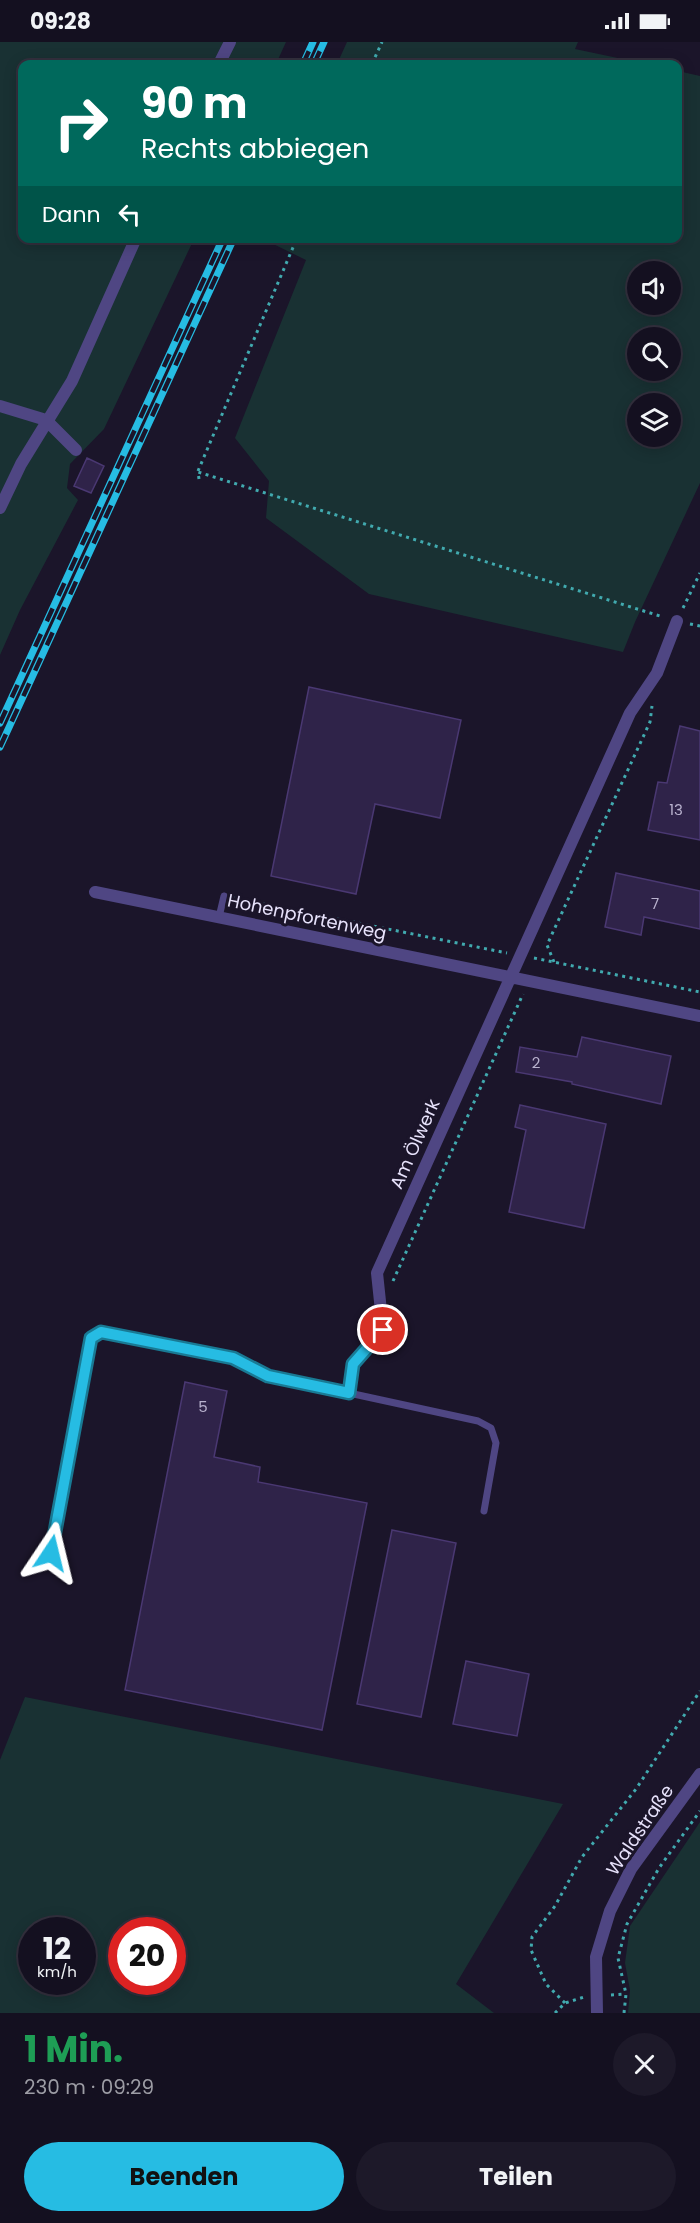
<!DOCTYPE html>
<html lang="de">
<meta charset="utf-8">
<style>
body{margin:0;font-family:Poppins,sans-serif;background:#1d1929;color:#f1f3f6;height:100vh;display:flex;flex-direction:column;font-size:22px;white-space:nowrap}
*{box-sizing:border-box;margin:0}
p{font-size:20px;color:#9d9da5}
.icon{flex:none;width:33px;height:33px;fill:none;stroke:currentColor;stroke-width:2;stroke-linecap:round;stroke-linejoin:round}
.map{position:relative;height:1971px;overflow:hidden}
.panel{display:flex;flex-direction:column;background:#141020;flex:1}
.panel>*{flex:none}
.guide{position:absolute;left:18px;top:18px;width:664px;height:183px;border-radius:12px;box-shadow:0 3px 15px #0003,0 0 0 2px #33303e;background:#00695c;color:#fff;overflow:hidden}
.buttons{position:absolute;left:627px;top:219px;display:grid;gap:12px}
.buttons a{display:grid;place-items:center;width:54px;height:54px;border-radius:50%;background:#141020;box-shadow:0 3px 15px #0003,0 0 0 2px #33303e;font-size:30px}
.speed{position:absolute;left:18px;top:1875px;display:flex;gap:12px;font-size:30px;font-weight:700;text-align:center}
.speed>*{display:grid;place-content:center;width:78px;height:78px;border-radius:50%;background:#141020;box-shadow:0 3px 15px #0003,0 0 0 2px #33303e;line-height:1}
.speed small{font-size:15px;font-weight:400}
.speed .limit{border:9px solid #d22;background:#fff;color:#111}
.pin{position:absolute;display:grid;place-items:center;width:51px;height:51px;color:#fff;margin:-26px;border:3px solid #fff;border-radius:50%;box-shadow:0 2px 6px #0007}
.me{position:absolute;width:66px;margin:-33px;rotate:10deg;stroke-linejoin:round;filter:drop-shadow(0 0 4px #0008)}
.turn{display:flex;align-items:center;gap:21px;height:126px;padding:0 24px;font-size:27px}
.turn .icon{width:78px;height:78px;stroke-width:2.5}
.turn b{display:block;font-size:42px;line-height:51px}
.then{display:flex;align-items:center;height:57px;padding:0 24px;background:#0003;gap:12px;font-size:22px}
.round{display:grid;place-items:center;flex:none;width:63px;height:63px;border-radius:32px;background:#1d1929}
.overview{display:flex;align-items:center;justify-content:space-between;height:102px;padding:0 24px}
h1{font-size:36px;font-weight:700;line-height:45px;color:#1e9e55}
.primary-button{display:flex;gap:12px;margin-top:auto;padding:12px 24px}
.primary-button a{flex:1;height:69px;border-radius:36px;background:#26bce3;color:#111;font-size:24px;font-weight:700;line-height:69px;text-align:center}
.primary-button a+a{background:#1d1929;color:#f1f3f6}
.status{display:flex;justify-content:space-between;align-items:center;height:42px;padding:0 30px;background:#141020;direction:ltr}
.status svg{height:16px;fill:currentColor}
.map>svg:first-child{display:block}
.green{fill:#193133;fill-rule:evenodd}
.building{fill:#2f2349;stroke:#4a3872;stroke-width:1.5}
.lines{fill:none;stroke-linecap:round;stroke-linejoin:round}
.path{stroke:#41aaaf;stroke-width:3;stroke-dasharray:3 4.5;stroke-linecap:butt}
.service{stroke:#4f4683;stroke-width:7}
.minor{stroke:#4f4683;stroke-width:12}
.tertiary{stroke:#4f4683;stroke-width:12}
.rail-casing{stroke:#26bce3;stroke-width:7}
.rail{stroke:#1b152a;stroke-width:4.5;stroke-dasharray:14;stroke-linecap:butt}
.route-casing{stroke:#197a94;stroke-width:15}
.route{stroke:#26bce3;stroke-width:10}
.labels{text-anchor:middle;stroke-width:6;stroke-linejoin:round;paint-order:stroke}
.number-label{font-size:15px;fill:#b9b2ce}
.street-label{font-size:18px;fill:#e7e2fb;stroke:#1b152a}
</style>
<div class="status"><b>09:28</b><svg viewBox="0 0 49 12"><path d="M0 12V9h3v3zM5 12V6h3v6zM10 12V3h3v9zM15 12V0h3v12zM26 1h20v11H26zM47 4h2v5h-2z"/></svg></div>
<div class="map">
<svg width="700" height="1971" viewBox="0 0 700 1971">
<rect width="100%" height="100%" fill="#1b152a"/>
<path class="green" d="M0,0h286l-10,22h-254v174l172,1 -90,190 -34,35 -3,24 11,12 -58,110 -20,45z
M347,0h231l-3,7 71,15h-309z
M678,29l22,5v407l-65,139 -12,30 -254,-58 -103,-76 3,-37 -34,-43 71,-178 -43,-21 415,-1zM638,230h32v32h-32zM638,296h32v32h-32zM638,362h32v32h-32z
M25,1655l538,107 -107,180 38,29h-494v-253zM82,1888v52h-50v-52zM172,1888v52h-50v-52z
M700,1780v191h-72l2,-23 -5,-27 5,-37z"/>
<path class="building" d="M87,416l17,8 -13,27 -17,-7z
M309,645l152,33 -21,98 -65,-14 -19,90 -85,-18z
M680,684l20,5v109l-52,-10 10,-48 9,1z
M616,831l84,18v38l-56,-12 -3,18 -36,-8z
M582,995l89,19 -10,48 -89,-20v-2l-56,-10 4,-25 57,10z
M520,1063l86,19 -22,104 -75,-16 17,-82 -11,-3z
M185,1340l42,9 -13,66 46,10 -2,15 109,21 -45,227 -197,-40z
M392,1488l64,13 -35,174 -64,-13z
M466,1619l63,13 -12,62 -64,-12z"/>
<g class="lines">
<path class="path" d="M372,22l10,-22
M198,429l99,-233
M199,437l-1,-7 465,145
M683,566l17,-35
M690,582l10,2
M234,856l273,55
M534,916l166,34
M554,920l-7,-17 103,-223 2,-16
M393,1239l130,-287
M611,1953l15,-1
M565,1961l-19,-19 -15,-34 1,-13 23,-31 27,-49 54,-68 64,-98
M555,1971l10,-10 19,-6
M624,1971l2,-19 -8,-36 9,-34 32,-56 41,-57"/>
<path class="service" d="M219,875l5,-21
M383,1288l-30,34 -4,29 129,28 13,7 5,15 -12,68
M51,1511l40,-215 10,-6 132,26 35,18 81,17"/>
<path class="minor" d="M219,22l11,-22
M0,364l46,14 30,30
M0,466l21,-44 51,-83 64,-143
M95,850l605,124
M383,1288l-6,-57 253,-560 27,-40 20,-52"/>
<path class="tertiary" d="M597,1971l-1,-56 14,-46 21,-42 69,-95"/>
<g class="rail-casing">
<path id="rail" d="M303,22l10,-22
M314,22l10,-22
M0,681l223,-485
M0,705l234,-509"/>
</g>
<use href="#rail" class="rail"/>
</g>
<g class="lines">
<g class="route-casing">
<path id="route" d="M51,1511l40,-215 10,-6 132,26 35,18 81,17 4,-29 30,-34"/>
</g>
<use href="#route" class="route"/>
</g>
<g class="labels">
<g class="number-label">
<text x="676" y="773">13</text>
<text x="655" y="867">7</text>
<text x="536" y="1026">2</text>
<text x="203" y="1370">5</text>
</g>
<g class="street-label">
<text transform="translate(307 875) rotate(12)" y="6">Hohenpfortenweg</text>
<text transform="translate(415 1102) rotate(-66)" y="6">Am Ölwerk</text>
<text transform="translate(640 1788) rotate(-56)" y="6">Waldstraße</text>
</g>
</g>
</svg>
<div class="buttons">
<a><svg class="icon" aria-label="sound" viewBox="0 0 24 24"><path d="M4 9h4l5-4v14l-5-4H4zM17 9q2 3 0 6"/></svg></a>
<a><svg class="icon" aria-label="search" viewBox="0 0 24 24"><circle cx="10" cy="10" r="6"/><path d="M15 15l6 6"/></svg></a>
<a><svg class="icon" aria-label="layers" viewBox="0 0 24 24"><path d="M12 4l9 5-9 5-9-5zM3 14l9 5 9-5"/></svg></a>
</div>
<div class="speed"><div>12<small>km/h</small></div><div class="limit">20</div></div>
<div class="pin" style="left:383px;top:1288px;background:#d93025"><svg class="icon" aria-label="arrive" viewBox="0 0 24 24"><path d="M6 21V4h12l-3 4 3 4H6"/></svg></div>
<svg class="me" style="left:51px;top:1511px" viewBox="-20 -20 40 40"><path d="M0-17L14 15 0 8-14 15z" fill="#26bce3" stroke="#fff" stroke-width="4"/></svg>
<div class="guide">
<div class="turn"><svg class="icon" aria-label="right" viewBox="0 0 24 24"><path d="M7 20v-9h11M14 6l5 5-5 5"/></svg><div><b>90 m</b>Rechts abbiegen</div></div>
<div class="then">Dann<svg class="icon" aria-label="left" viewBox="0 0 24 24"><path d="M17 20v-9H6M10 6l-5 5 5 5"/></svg></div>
</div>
</div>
<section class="panel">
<div class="overview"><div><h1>1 Min.</h1><p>230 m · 09:29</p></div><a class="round"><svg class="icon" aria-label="close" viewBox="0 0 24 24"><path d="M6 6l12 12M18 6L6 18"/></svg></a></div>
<div class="primary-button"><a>Beenden</a><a>Teilen</a></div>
</section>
